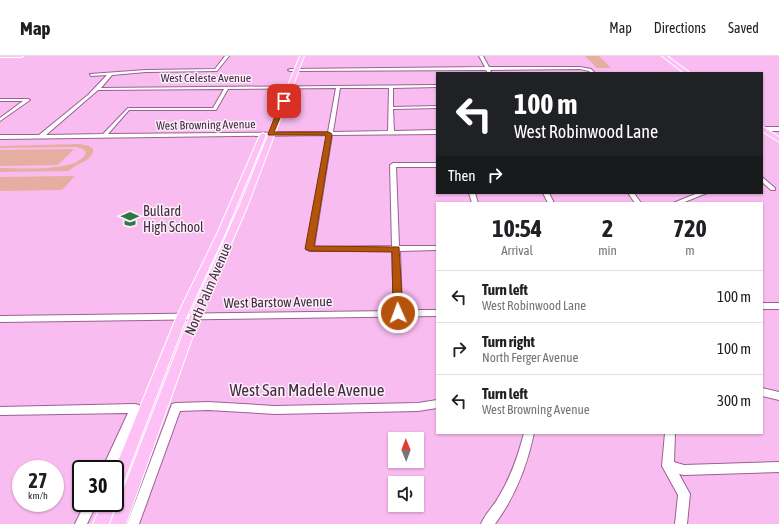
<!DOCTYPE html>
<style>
body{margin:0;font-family:"Asap Condensed",sans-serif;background:#f6f6f6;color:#202124;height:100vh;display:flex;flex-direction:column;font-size:15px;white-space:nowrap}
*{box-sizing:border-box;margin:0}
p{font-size:13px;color:#757577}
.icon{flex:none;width:22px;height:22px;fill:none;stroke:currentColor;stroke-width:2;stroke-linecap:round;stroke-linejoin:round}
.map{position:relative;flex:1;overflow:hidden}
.sheet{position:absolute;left:436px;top:146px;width:327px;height:232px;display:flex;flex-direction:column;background:#fff;border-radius:0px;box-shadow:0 1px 3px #0004}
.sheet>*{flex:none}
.guide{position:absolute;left:436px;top:16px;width:327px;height:122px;border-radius:0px;box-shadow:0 1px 3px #0004;background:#202124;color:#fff;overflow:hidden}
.needle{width:26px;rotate:359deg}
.fabs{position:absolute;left:388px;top:376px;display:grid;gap:8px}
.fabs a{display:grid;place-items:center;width:36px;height:36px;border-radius:0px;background:#fff;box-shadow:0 1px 3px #0004;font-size:20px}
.speed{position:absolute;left:12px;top:404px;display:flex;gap:8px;font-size:20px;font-weight:700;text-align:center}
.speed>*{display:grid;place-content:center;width:52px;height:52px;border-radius:50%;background:#fff;box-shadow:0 1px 3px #0004;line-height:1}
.speed small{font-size:10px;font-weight:400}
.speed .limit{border:2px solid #111;border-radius:6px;background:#fff;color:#111}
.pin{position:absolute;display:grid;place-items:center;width:34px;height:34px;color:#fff;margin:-17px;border-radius:8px;box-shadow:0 2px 6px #0006}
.me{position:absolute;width:44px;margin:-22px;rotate:358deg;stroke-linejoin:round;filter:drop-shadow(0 0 3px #0008)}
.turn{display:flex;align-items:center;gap:14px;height:84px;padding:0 12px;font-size:18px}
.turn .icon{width:52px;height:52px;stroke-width:2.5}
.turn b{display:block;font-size:28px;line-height:34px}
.then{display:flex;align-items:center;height:38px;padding:0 12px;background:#0003;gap:8px;font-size:15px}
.eta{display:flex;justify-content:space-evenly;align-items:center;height:68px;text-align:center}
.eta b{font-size:24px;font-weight:700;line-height:28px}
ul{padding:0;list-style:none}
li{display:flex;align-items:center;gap:12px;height:52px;padding:0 12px;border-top:1px solid #e0e0e0}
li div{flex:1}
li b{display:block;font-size:15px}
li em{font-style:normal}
header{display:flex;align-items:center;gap:24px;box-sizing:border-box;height:56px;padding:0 20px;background:#fff;border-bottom:1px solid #e0e0e0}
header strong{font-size:19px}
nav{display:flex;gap:22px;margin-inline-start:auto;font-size:14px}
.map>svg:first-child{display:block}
.green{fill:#e6ada1}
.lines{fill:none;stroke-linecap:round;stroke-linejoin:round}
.minor-casing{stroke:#996292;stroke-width:2}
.major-casing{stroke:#fff;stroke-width:2}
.minor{fill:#fff;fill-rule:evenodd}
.major{fill:#fec1f6;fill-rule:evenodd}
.route{fill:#b45309;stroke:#753606}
.labels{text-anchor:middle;stroke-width:3;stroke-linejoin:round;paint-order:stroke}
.far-street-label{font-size:12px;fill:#432c40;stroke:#fceffa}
.poi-label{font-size:14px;fill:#432c40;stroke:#fceffa;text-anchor:start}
.street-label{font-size:14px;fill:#432c40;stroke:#fceffa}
.near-street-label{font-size:17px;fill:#432c40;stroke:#fceffa}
</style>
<header>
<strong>Map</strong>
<nav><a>Map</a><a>Directions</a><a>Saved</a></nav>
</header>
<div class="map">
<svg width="779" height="468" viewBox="0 0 779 468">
<rect width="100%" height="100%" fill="#f9bcf0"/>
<path class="green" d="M585,0h14l12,12h-14z
M80,88l9,2 4,3v4c-5,10 -17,10 -24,18l-69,1v-4c17,0 81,5 86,-16l-3,-3 -7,-2 -76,1v-2z
M74,93l-16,16 -58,1v-16z
M75,120l-13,14 -62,1v-14z"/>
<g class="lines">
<g class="minor-casing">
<path id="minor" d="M225,0h4l-12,15 -71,1 -34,3 -11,13 336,-3v2l-44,1v19l44,-1v2l-44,1 1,22 43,-1v4l-105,1 -18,112 78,-1 -2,-81 3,-2h44v4h-41l3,79h38v4l-37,1 2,59h35v6l-437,6v-6l394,-5 -2,-60h-82l-4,-2 21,-114 -327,4v-4h39l49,-40 19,-20 -16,1 -1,-2 56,-4 69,-1zM336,32l-8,44 -220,2 21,-24h87l12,-21zM340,32h49l-1,43 -55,1zM224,33l-11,19h-85l-25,26 -57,1 52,-45z
M479,0h4l6,11h91l11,2 4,4h-4l-2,-2 -9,-2 -90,1 1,2 -1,1h-2l-2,-3 -196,1 -2,-1 2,-1 195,-2z
M0,43h28l2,1 -30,21v-3l23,-17h-23z
M762,71h17v4h-17z
M762,121l13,11v2h-4l-9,-8z
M469,137h6l3,10h-6z
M543,137h6l5,10h-6z
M628,137h6l7,10h-6z
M698,137h9l-25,10h-9z
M762,247h17v6h-17z
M762,332l17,4v8l-17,-4z
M437,344v8l-19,3 -143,3 -67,-4 -28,1 -41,113h-12l45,-120 4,-1 32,-1 67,4 143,-3z
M135,348l4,1 1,3 -26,61h-12l26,-56 -128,2v-8z
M524,377h10c-7,33 -19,64 -39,91h-14c4,-10 12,-17 17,-26 13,-21 20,-42 26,-65z
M665,377h10l-1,29 10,3 95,-3v10l-95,3 -5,-1 11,20 -3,30h-12l3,-29 -16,-29z
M85,447h12l-10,21h-12z"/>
</g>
<g class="major-casing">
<path id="major" d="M0,0h23l-2,1h-21z
M300,0h4l-57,151 -47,109 -74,208h-16l80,-208 49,-109z
M662,0h5l23,17h-6z
M762,70l17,11v5l-17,-11z
M263,77l3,2 -41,99 -38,82 -65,171 -2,5 -5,2v-25l62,-153 40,-82 43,-99z
M115,444l1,3 -7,21h-16l9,-21h13z"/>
</g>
<use href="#minor" class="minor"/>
<use href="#major" class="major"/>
</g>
<path class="route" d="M284,43l3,2 -13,31h55l3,2 -18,112 85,1 4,66 -1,2 -4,1 -5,-3 -1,-61 -82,-1 -5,-2 21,-114h-58v-1l13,-33z"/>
<defs>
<g id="school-bare" transform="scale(1.38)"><path d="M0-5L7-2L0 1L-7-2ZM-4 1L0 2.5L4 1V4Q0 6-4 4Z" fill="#2d7847" stroke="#fceffa" stroke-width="2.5" paint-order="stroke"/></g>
</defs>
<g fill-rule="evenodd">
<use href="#school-bare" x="130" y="163"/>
</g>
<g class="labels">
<g class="far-street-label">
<text x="206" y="26">West Celeste Avenue</text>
<text transform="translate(206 69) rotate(-1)" y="4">West Browning Avenue</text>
</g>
<g class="poi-label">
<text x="143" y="160">Bullard<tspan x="143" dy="16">High School</tspan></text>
</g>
<g class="street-label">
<text transform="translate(208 233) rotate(-67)" y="5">North Palm Avenue</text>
<text transform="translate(278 246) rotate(-1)" y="5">West Barstow Avenue</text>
</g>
<g class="near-street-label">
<text x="307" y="340">West San Madele Avenue</text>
</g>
</g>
</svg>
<div class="fabs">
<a><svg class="needle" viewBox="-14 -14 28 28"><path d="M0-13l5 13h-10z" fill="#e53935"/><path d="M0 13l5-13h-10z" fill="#757577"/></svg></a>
<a><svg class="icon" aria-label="sound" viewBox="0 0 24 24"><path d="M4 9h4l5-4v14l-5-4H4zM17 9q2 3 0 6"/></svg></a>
</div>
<div class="speed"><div>27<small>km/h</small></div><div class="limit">30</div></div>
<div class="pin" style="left:284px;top:45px;background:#d93025"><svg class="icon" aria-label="arrive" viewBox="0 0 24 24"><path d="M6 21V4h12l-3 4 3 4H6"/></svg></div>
<svg class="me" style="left:398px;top:257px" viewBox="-20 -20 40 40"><circle r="17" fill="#b45309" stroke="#fff" stroke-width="3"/><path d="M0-11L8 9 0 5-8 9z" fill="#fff"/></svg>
<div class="guide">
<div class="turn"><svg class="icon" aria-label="left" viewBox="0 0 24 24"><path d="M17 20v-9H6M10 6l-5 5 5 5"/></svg><div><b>100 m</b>West Robinwood Lane</div></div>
<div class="then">Then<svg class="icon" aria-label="right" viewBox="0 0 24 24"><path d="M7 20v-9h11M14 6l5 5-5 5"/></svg></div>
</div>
<section class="sheet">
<div class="eta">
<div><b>10:54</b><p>Arrival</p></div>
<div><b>2</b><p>min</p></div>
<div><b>720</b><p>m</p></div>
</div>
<ul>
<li><svg class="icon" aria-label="left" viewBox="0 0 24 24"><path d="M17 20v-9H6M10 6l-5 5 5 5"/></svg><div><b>Turn left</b><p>West Robinwood Lane</p></div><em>100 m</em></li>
<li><svg class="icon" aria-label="right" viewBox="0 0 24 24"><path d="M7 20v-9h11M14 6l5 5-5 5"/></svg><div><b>Turn right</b><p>North Ferger Avenue</p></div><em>100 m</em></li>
<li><svg class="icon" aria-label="left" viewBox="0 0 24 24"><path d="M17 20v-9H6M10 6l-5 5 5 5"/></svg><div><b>Turn left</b><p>West Browning Avenue</p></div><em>300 m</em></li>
</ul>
</section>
</div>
